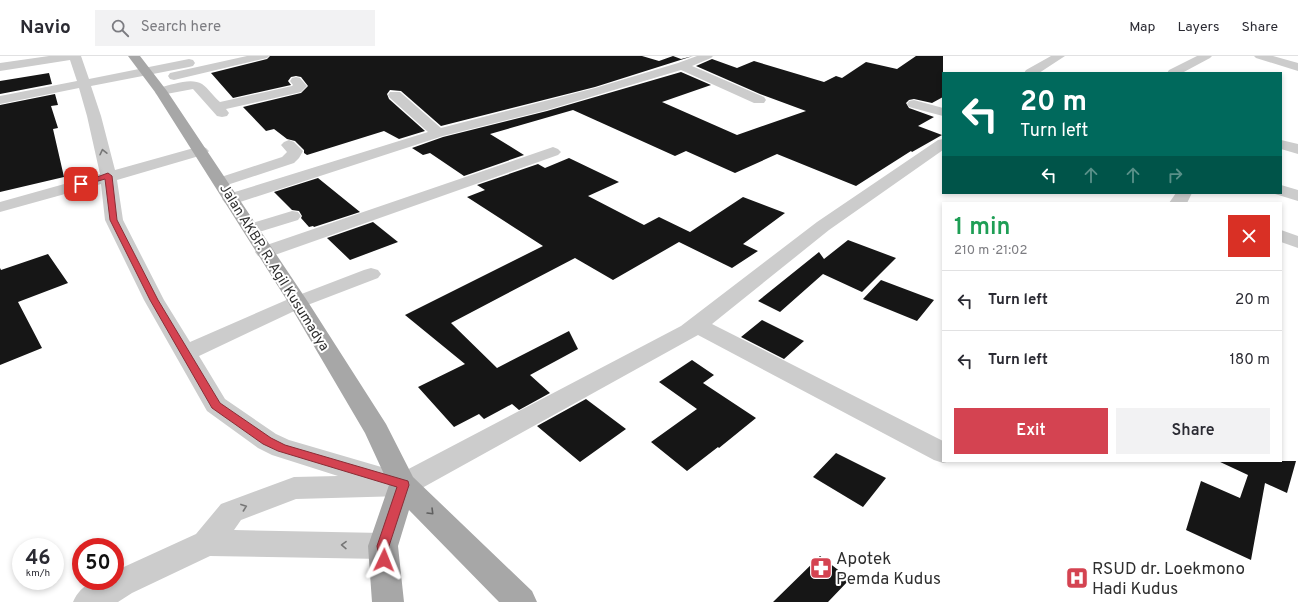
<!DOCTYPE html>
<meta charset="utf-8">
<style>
body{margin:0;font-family:Overpass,sans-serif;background:#f2f2f3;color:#2b2b33;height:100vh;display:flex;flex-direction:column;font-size:15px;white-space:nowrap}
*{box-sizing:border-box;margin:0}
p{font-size:13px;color:#7c7c81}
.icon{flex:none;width:22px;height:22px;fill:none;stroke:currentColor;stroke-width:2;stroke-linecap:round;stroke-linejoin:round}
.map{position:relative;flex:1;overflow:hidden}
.panel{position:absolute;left:942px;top:146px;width:340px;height:260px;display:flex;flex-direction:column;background:#fff;border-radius:0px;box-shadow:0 2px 6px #0003}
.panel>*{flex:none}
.hud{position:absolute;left:942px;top:16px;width:340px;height:122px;border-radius:0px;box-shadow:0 2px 6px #0003;background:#00695c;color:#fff;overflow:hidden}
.speed{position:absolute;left:12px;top:482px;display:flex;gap:8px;font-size:20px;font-weight:700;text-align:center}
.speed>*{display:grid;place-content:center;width:52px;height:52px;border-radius:50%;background:#fff;box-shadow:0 2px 6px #0003;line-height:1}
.speed small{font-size:10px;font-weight:400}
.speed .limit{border:6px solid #d22;background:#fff;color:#111}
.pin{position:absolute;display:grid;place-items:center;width:34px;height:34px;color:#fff;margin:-17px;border-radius:8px;box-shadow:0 2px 6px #0006}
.me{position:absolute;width:44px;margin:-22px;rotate:2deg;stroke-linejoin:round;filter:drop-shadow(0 0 3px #0008)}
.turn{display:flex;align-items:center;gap:14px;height:84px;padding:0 12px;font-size:18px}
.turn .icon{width:52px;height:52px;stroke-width:2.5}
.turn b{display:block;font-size:28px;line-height:34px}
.lanes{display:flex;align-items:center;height:38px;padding:0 12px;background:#0003;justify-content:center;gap:20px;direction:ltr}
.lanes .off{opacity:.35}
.round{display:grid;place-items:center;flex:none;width:42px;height:42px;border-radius:0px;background:#f2f2f3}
.headline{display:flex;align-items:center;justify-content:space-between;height:68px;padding:0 12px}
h1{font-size:24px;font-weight:600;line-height:30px;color:#1e9e55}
.action{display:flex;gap:8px;margin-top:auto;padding:8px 12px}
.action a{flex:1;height:46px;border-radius:0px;background:#d44351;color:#fff;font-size:16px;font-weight:600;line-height:46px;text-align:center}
.action a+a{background:#f2f2f3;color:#2b2b33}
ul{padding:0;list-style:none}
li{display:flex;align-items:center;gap:12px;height:60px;padding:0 12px;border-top:1px solid #e1e1e2}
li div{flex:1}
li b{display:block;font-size:15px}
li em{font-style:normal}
header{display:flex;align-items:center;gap:24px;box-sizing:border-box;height:56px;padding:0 20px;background:#fff;border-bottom:1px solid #e1e1e2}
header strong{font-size:19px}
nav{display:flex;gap:22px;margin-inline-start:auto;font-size:14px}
.search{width:280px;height:36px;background:#f2f2f3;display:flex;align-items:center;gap:10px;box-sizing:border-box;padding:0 14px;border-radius:0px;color:#7c7c81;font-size:15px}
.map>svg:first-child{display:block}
.building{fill:#161616}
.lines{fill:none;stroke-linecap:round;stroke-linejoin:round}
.minor{fill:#ccc;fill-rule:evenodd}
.major{fill:#a7a7a7;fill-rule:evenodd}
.oneway{stroke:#767676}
.oneway2{stroke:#5f5f5f}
.route{fill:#d44351;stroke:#8a2c35}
.labels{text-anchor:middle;stroke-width:4;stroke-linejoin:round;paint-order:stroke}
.street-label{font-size:14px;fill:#2f2f2f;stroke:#fff}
.near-poi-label{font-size:17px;fill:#2f2f2f;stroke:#fff;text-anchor:start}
</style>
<header>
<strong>Navio</strong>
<div class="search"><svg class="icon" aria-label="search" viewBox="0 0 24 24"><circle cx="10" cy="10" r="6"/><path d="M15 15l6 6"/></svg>Search here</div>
<nav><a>Map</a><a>Layers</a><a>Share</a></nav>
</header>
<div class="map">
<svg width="1298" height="546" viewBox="0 0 1298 546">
<rect width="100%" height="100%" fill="#fff"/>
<path class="building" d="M270,0h372l17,5 14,-5 8,3 12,-3 -98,31 -154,39 -40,-35 -11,-1 -3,4 2,5 36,32 -26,8 -15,-8 -77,24 -3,-2v-3l-9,-9 -8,-2 -13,-10 -8,2 -23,-24 58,-14 7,-7 -7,-9 -5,-1 -5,1 -3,4 3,4 -58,13 -22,-25 56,-14z
M916,0h27v41l-11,6 -18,-4 -5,1 -3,3 3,5 25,9 -16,9 24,9 -30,17 -1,-1 -55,35 -79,-32 -42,19 -49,-22 -11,5 -102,-46 -83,24 34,21 -60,21 -34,-23 -7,2 -11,-7 31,-11 104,-26 134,-39 30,13 -49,17 75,33 69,-24 -46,-17 -64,-28 16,-7 25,9 17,-7 70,21 12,-6 6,2 24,-16 31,7z
M49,17l3,11 -52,10v-13z
M55,38l3,11 -7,1 7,22 -5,1 11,48 -64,15v-87z
M569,102l50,24 -31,14 56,29 15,-8 31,15 53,-35 42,16 -42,31 15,7 -26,17 -53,-26 -66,38 -38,-22 -124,65 46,45 72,-37 9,18 -48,26 20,18 -31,17 -7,-6 -28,15 -5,-5 -25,13 -36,-40 47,-23 -60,-49 138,-69 -76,-49 18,-7 -8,-5 61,-21 7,4z
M318,122l42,34 -46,15 -1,-1 -4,1 -8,-9 1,-2 -3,-5 -7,-1 -18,-18z
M373,166l25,20 -48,18 -23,-22z
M848,184l48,18 -34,34 -39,-18 -43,38 -22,-11 61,-49 5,7z
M48,198l20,29 -50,19 24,46 -42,17v-97l1,2z
M881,224l53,20 -17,21 -54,-22z
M762,264l42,21 -20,18 -43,-22z
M692,304l22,15 -11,8 53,35 -37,30 -1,-1 -31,24 -36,-29 46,-33 -38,-27z
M586,343l40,30 -46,33 -43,-36z
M836,397l50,25 -23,29 -50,-30z
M1218,405h78l-9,32 -22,-10 -14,77 -65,-30 15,-49 39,17 8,-23z
M820,500l30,23 -22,23h-55z"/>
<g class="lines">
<path class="minor" d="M49,0h32l8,23 100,-20 4,1 2,3 -2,3 -4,1 -98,19 10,30 14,54 86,-24 5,2 3,3 -3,3 -89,26 6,40 41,80 26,42 101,-44 73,-28 7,-2 7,2 3,4 -3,4 -73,28 -106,50 26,43 51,35 13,6 106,31 1,3h3l282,-148 136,-104 121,-82 5,-1v11l-114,80 -117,94 231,117v20h7l-7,2 -9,-3 -236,-125 -285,158 -10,3 -107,3 -55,21 -7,10 149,3 11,4 4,9 -4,9 -11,4 -173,-3 -78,37 -14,9h-45c9,-20 22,-21 42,-21v-10l81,-37 25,-30 73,-27 44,-1 -66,-21 -14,-7 -51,-37 -63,-111 -39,-80 -4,-36 -101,28v-10l100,-28 -13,-58 -8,-28 -79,16v-8l77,-15 -7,-21 -70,11v-8z
M247,0h22l-2,2 -93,22 -4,-1 -2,-3 2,-3z
M697,0h16l-2,2 -19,8 72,31 2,3 -2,3h-10l-73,-33 -134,40 -104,26 -206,67 -6,1 -6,-1 -3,-4 3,-4 203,-63 -38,-34 -2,-3 2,-3h10l41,36 154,-40 83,-25z
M1051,0h14l-26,17h-15l2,-3z
M1197,0h15l-2,2 -28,15h-15l2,-3z
M1254,0h19l25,7v8l-42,-13z
M296,21l4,1 7,8 -6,6 -75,17 3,4 -2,3 -5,1 -5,-1 -24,-27 -32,6 -5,-1 -1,-3 1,-3 5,-1c11,-2 30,-10 41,-3 6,4 12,13 18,18l72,-16 1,-1 -3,-4 2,-3z
M914,44l29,8v8l-34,-9 -2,-3 2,-3z
M289,84l5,2 9,9 -4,7 -5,5 -73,24 -6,-2 -2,-3 2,-3 67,-22 5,-5 -6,-7 3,-3z
M1281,84l17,4v10l-17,-5z
M553,91l5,2 3,3 -3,3 -286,101 -7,2 -7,-2 -3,-4 3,-4z
M1281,129l17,5v11l-23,-7 6,-1z
M1176,137h16l-5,10h-18z
M292,155l6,1 3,4 -3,4 -46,14 -6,-1 -3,-4 3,-4z
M1281,174l17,6v12l-17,-6z"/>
<path class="major" d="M128,0h12l27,35 141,211 78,122 27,53 119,114 5,11h-38l-90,-92 -11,36 6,56h-32l-4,-56 21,-61 -24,-52 -77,-131 -133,-210z"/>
</g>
<defs><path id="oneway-chevron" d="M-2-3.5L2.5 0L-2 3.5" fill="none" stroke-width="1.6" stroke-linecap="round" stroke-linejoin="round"/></defs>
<g class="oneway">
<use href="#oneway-chevron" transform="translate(103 96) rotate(-103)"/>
<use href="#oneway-chevron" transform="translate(244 451) rotate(-20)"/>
<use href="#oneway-chevron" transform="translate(344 489) rotate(-179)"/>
</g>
<use class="oneway2" href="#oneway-chevron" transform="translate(431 456) rotate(45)"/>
<path class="route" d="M108,117l4,3 5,44 41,80 62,103 51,35 14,7 123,36 1,4 -20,61 1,14 -1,4 -5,1 -4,-1 -3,-18 20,-59 -119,-36 -15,-7 -51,-36 -62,-108 -40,-80 -5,-41 -24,7 -3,-2z"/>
<defs>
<g id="pharmacy-square" transform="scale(1.15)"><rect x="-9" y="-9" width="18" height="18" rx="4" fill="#d44351" stroke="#fff"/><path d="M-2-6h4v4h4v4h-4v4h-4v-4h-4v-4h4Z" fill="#fff"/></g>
<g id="hospital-square" transform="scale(1.15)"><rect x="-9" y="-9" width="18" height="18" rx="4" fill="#d44351" stroke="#fff"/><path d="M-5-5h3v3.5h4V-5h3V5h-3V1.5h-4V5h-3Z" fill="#fff"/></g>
</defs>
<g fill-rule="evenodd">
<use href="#pharmacy-square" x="821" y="512"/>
<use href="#hospital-square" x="1077" y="522"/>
</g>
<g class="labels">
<g class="street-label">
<text transform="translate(275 211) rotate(58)" y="5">Jalan AKBP. R. Agil Kusumadya</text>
</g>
<g class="near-poi-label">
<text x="836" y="508">Apotek<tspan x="836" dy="20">Pemda Kudus</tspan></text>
<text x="1092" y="518">RSUD dr. Loekmono<tspan x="1092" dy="20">Hadi Kudus</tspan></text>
</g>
</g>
</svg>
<div class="speed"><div>46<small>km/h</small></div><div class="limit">50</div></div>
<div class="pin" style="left:81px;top:128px;background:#d93025"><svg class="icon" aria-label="arrive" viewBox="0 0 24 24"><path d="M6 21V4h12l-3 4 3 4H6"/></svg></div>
<svg class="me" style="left:384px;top:504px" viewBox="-20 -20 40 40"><path d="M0-17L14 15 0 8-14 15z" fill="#d44351" stroke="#fff" stroke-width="4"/></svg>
<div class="hud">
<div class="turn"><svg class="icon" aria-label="left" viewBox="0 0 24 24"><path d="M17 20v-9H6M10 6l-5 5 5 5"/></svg><div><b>20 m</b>Turn left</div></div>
<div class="lanes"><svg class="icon" aria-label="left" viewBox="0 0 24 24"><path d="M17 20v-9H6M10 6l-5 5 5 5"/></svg><svg class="icon off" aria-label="ahead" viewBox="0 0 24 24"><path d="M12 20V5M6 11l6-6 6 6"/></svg><svg class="icon off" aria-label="ahead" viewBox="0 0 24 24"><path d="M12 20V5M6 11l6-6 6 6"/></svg><svg class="icon off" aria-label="right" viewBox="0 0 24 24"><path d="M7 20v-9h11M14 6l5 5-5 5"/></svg></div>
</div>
<section class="panel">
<div class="headline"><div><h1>1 min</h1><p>210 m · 21:02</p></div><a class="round" style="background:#d93025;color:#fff"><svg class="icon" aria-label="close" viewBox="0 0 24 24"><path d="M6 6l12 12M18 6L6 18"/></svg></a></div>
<ul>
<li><svg class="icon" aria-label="left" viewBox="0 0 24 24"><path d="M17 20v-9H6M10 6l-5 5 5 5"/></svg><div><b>Turn left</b></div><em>20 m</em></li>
<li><svg class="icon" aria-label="left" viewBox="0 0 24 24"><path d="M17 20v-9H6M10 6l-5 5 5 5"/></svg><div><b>Turn left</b></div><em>180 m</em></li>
</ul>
<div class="action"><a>Exit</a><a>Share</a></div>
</section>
</div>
